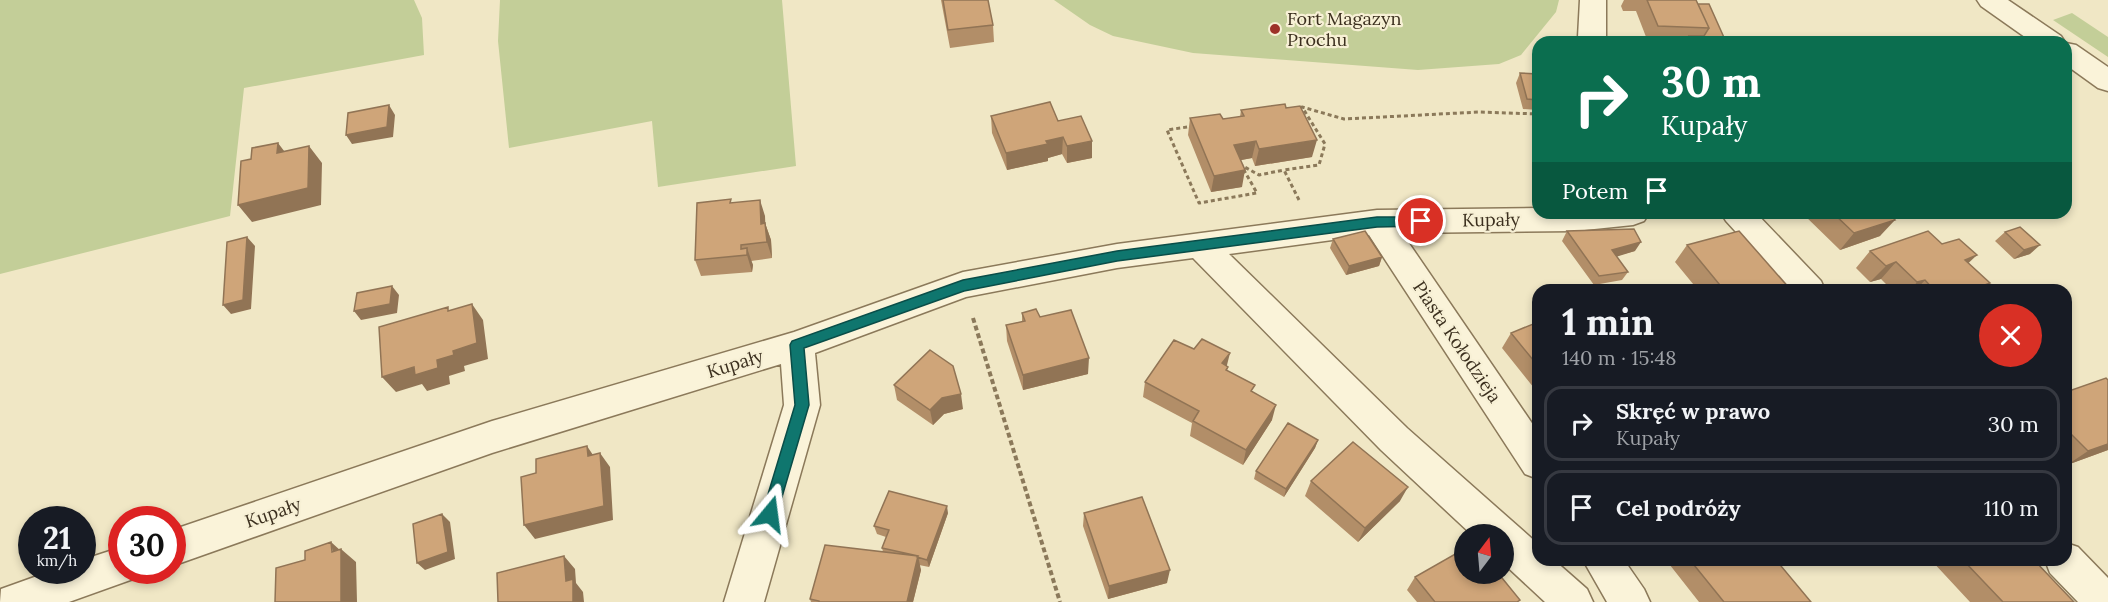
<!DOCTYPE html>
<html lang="pl">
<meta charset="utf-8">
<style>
body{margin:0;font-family:Lora,serif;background:#242831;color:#f1f3f6;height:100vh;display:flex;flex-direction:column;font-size:22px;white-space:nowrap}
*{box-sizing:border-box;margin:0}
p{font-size:20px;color:#9ea1a6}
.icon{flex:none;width:33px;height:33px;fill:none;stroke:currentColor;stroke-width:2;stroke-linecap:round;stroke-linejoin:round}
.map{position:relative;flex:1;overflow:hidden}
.details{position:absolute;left:1532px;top:284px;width:540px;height:282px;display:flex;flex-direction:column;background:#171b24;border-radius:18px;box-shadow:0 3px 9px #0003}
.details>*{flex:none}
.banner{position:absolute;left:1532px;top:36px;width:540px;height:183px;border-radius:18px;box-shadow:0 3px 9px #0003;background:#0b6e4f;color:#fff;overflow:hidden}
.needle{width:39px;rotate:16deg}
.fabs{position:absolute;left:1454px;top:524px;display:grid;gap:12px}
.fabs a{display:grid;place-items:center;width:60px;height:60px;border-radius:50%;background:#171b24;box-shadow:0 3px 9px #0003;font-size:30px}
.speed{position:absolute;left:18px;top:506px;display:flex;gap:12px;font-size:30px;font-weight:700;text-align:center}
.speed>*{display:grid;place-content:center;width:78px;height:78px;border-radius:50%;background:#171b24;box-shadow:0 3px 9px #0003;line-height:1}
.speed small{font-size:15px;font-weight:400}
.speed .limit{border:9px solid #d22;background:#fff;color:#111}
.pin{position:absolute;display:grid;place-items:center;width:51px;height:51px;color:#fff;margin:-26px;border:3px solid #fff;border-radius:50%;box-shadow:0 2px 6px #0007}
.me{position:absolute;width:66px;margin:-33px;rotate:16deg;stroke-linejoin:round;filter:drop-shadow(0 0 4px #0008)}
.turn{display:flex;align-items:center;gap:21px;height:126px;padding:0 30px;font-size:27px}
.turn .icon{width:78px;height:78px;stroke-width:2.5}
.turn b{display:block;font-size:42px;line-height:51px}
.then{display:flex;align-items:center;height:57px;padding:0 30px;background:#0003;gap:12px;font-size:22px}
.round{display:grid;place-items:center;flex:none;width:63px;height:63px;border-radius:32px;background:#242831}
.summary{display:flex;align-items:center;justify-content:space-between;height:102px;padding:0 30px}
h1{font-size:36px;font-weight:800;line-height:45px}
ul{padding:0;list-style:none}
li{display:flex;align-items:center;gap:18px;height:75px;margin:0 12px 9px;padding:0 18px;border:3px solid #363941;border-radius:18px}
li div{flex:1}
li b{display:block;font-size:22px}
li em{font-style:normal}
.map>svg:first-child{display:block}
.green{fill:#c3ce98}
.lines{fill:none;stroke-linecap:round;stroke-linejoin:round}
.minor-casing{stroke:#8b795a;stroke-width:3}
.path-far1{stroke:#8b795a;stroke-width:3;stroke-dasharray:4 3;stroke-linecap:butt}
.path{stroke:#8b795a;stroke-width:4;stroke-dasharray:5 3;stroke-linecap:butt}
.minor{fill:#faf3d9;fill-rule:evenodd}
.wall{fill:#b28e68}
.shaded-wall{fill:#917455}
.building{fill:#cfa579;stroke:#917455;stroke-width:1.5}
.route{fill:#0f766e;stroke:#0a4d48;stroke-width:1.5}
.poi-dot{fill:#9d3228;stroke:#f7f0d5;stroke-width:2}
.labels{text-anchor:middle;stroke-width:4.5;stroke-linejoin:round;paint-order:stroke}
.poi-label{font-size:18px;fill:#3b2f1e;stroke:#f7f0d5;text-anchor:start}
.street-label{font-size:18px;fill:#3b2f1e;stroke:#f7f0d5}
</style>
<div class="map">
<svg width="2108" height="602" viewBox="0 0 2108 602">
<rect width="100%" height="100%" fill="#f0e7c5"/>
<path class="green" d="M0,0h414l8,18 2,37 -180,33 -14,128 -230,58z
M500,0h282l14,166 -138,21 -6,-66 -143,27 -11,-107z
M1054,0h505l-3,12 -35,43 -22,9 -81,6 -225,-17 -80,-17 -23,-11z
M2072,13l36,24v20l-55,-37z"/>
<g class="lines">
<g class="minor-casing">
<path id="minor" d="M1580,0h26v36l4,6h-29l-3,-5z
M1977,0h31l53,36 4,6h-33l-51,-36z
M2066,43l10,2 32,22v24l-10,-3 -32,-23z
M1538,208v5h111l-5,8 -11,4 -58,6 -173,2 136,199v47l-13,-5 -156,-239 -140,19 178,174 131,116v16h16l33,29 6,13h-48l-42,-39v-29h-32l-90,-84 -188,-192 -76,10 -151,29 -151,56 5,52 -56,197h-40l60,-197 -3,-41 -289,89 -320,113v-36l320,-109 302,-89 169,-60 154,-28 260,-34z
M1721,213h35l65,68 4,9h-36l-63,-69z
M2066,543l12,4 30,31v24h-30l-28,-29 -5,-13h21z
M122,547v23h17l-3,8 -67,24h-69l1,-13 53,-19h28v-10z
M1583,560h41l20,29 6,13h-43z"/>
</g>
<path class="path-far1" d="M1194,126l-27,4 32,73 58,-10 -16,-28 18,10 25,-5
M1299,200l-15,-30 35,-5 6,-21 -23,-37 42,12 135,-7 59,2"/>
<path class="path" d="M973,318l87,284"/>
<use href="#minor" class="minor"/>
</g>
<path class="wall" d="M941,0h47l5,25 1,17 -44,6z
M1624,0h72l2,4 28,38h-78l-12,-31h-13l-2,-5z
M1520,73l18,1v36l-15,-1 -7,-26z
M1241,110l71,47 -57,9 -3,-8 -11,2 1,27 -31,5 -23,-57 2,-17 33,1 17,-2z
M991,116l67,5 34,37 -25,5 -5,-9 -14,4v3l-41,9 -15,-37z
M732,203l33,13v7l6,17 1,18 -21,3 2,4 -1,7 -51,4 -6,-16z
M1802,213h86l-8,23 -40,14z
M1567,231l68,20 -19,5 12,16 -6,8 -28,5 -32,-44z
M2005,232l25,22 -16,5 -19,-18z
M1333,239l49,18 -3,9 -33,9 -16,-27z
M1942,244l26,19 15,27h-91l-11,-11 -11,3 -14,-14 14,-17z
M1687,245l104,45h-93l-23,-28z
M1022,313l18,4 48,57 -65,16 -16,-49 -1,-16 16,-3z
M1538,322v71l-36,-45 9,-15z
M1227,366l1,1 -1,4 26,21 19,28 -29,45 -53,-29 2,-13 -49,-26 2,-15z
M894,385l69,24 -19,5 -11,11 -36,-25z
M2066,392l42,58 -41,15 -1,-1z
M1318,440l-3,8 -31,49 -30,-18 2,-8z
M1311,481l89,20 -42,41 -53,-46z
M948,513l-19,54 -10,-2 2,5 -8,32h-102l-1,-3 73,-47 -1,-4 4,-11 -9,-3 -3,-8z
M1084,513l83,70 -59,16 -25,-73z
M1666,560h110l35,42h-112z
M1931,560h103l39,42h-103z
M1415,577l104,25h-102l-10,-12z"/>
<path class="shaded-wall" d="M389,105l6,10 -2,22 -41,7 -6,-9z
M1063,137l-1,17 -14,4v3l-41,9 -1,-17 40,-12z
M1317,140l-5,17 -57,9 4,-17z
M1092,141v17l-25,5v-17z
M1256,141l-4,17 -21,4 3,-17z
M278,143l13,17 -14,-7z
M309,146l13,17 -1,42 -69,17 -14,-17z
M1245,170l-3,17 -31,5 3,-16z
M760,200l5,16 1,25 -5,-17z
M1895,220l-15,16 -40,14 14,-17z
M765,223l6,17 1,18 -5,-16z
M247,237l8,9 -4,63 -20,5 -8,-9z
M1641,242l-6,9 -29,9 6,-10z
M2040,245l-10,9 -16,5 10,-9z
M747,248l6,17 -1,7 -5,-17z
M1977,255l-17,16 5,-11z
M1382,257l-3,9 -33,9 3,-9z
M1896,262l-15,17 -11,3 16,-16z
M1925,280l-9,10h-5l6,-8z
M1990,283l-7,7h-11z
M392,286l7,9 -2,18 -36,7 -7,-9z
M472,304l11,16 5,39 -24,7 1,5 -16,5 1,8 -23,7 -5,-7 -26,8 -14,-15 55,-17 16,-9z
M1230,353l-4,16 -4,-6z
M1089,358l-1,16 -65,16v-15z
M961,394l2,15 -19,5 -11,11 -3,-15 12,-12z
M1276,405l-4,15 -29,45 3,-15z
M1318,440l-3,8 -31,49 2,-8z
M2108,444v6l-41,15 21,-14z
M587,446l10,15 -9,-5z
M600,453l10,14 3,53 -78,19 -11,-14z
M1408,487l-8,14 -42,41 7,-14z
M947,506l1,7 -19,54 -2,-7z
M442,514l8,8 5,37 -30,11 -8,-7z
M331,542l10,9v-2l15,13 1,40h-16z
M564,556l11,13 1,14 7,9 1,10h-11l-7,-21z
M918,556l3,14 -8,32h-6z
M1170,570l-3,13 -59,16 1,-13z"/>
<path class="building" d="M943,0h45l5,25 -45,5z
M1647,0h49l13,28 -51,-2z
M1698,4h11l17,38h-34l-3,-6h15l5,-8z
M1520,73l18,1v26l-11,-1z
M1050,102l8,19 23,-5 11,25 -25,5 -4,-9 -17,4 2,3 -42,9 -15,-37z
M1285,104l1,4 14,-2 17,34 -58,9 -3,-8 -22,4 11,25 -31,6 -24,-58 30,-4 3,5 21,-3 -3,-6z
M389,105l-2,22 -41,8 2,-22z
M278,143l-1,10 32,-7 -1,42 -70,17 3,-44 10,-2 1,-11z
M731,199l-1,4 30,-3 1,24 4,-1 2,19 -26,3v4l6,-1v7l-52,5 2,-57z
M1833,213h55l7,7 -41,13z
M2020,227l20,18 -16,5 -19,-18z
M1634,229l7,13 -29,8 16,22 -29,4 -32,-45z
M1365,231l17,26 -33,9 -16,-27z
M1739,231l52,59h-67l-37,-45z
M1928,231l14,13 17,-5 18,16 -12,5 25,23 -18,7h-38l-9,-10 -8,2 -21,-20 -10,4 -16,-15z
M247,237l-4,63 -20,5 4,-63z
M392,286l-2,18 -36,7 3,-18z
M472,304l5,39 -24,8 1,4 -17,5 1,8 -23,7 -1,-8 -32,10 -3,-50 69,-20v4z
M1036,309l4,8 31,-7 18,48 -66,17 -17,-50 19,-4 -3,-8z
M1538,322v44l-27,-33z
M1202,339l28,14 -8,10 6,4 -2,3 29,15 -4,6 25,14 -30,45 -53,-29 6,-10 -54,-29 29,-42 20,9z
M930,350l23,16 8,28 -19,4 -12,12 -36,-25z
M2106,378l2,2v64l-20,7 -22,-22v-37z
M1288,423l30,17 -32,49 -30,-18z
M1353,442l55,45 -43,41 -54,-47z
M587,446l1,10 12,-3 4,53 -80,19 -3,-48 15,-4v-14z
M889,491l58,15 -20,54 -10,-3 1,-1 -36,-8 7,-18 -15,-4z
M1142,497l28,73 -61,16 -25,-73z
M442,514l6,38 -31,11 -4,-39z
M331,542l1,10 9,-3v53h-66l1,-34 29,-8v-9z
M825,545l93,11 -11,46h-88v-1l-9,-2z
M1464,549v24h34l22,27 -3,2h-82l-20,-25z
M564,556l2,25 7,-2v23h-75l-1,-29z
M1690,560h86l35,42h-87z
M1963,560h71l40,42h-71z"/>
<path class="route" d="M1377,217h44l6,4 -6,5 -44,1 -260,34 -153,30 -160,57 5,57 -32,109 -2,5 -5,2 -6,-2 -2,-5 33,-109 -5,-60 2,-4 171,-61 154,-29z"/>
<circle class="poi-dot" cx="1275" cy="29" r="6"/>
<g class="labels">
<g class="poi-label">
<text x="1287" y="25">Fort Magazyn<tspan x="1287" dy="21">Prochu</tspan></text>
</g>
<g class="street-label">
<text transform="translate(1491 220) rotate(-1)" y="6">Kupały</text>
<text transform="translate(1457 342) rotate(56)" y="6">Piasta Kołodzieja</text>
<text transform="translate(735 364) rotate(-17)" y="6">Kupały</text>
<text transform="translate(273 513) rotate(-19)" y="6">Kupały</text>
</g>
</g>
</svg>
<div class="fabs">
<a><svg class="needle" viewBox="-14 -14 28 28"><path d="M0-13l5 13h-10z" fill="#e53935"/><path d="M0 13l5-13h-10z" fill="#9ea1a6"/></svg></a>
</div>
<div class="speed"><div>21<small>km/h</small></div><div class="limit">30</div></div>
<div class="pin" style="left:1421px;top:221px;background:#d93025"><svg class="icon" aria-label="arrive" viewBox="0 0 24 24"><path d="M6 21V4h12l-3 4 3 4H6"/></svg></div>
<svg class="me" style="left:770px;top:514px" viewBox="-20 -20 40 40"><path d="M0-17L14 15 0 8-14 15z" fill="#0f766e" stroke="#fff" stroke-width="4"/></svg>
<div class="banner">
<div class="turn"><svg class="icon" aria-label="right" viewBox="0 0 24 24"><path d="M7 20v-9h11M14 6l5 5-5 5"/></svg><div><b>30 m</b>Kupały</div></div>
<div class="then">Potem<svg class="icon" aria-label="arrive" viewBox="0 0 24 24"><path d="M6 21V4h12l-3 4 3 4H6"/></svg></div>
</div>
<section class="details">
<div class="summary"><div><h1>1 min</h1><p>140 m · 15:48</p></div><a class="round" style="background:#d93025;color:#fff"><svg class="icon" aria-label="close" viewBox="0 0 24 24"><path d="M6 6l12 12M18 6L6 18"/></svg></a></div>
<ul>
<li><svg class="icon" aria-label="right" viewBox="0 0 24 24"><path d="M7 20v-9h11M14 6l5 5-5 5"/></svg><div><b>Skręć w prawo</b><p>Kupały</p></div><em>30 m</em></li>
<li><svg class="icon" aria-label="arrive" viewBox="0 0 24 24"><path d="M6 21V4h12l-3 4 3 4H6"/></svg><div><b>Cel podróży</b></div><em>110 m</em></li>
</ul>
</section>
</div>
